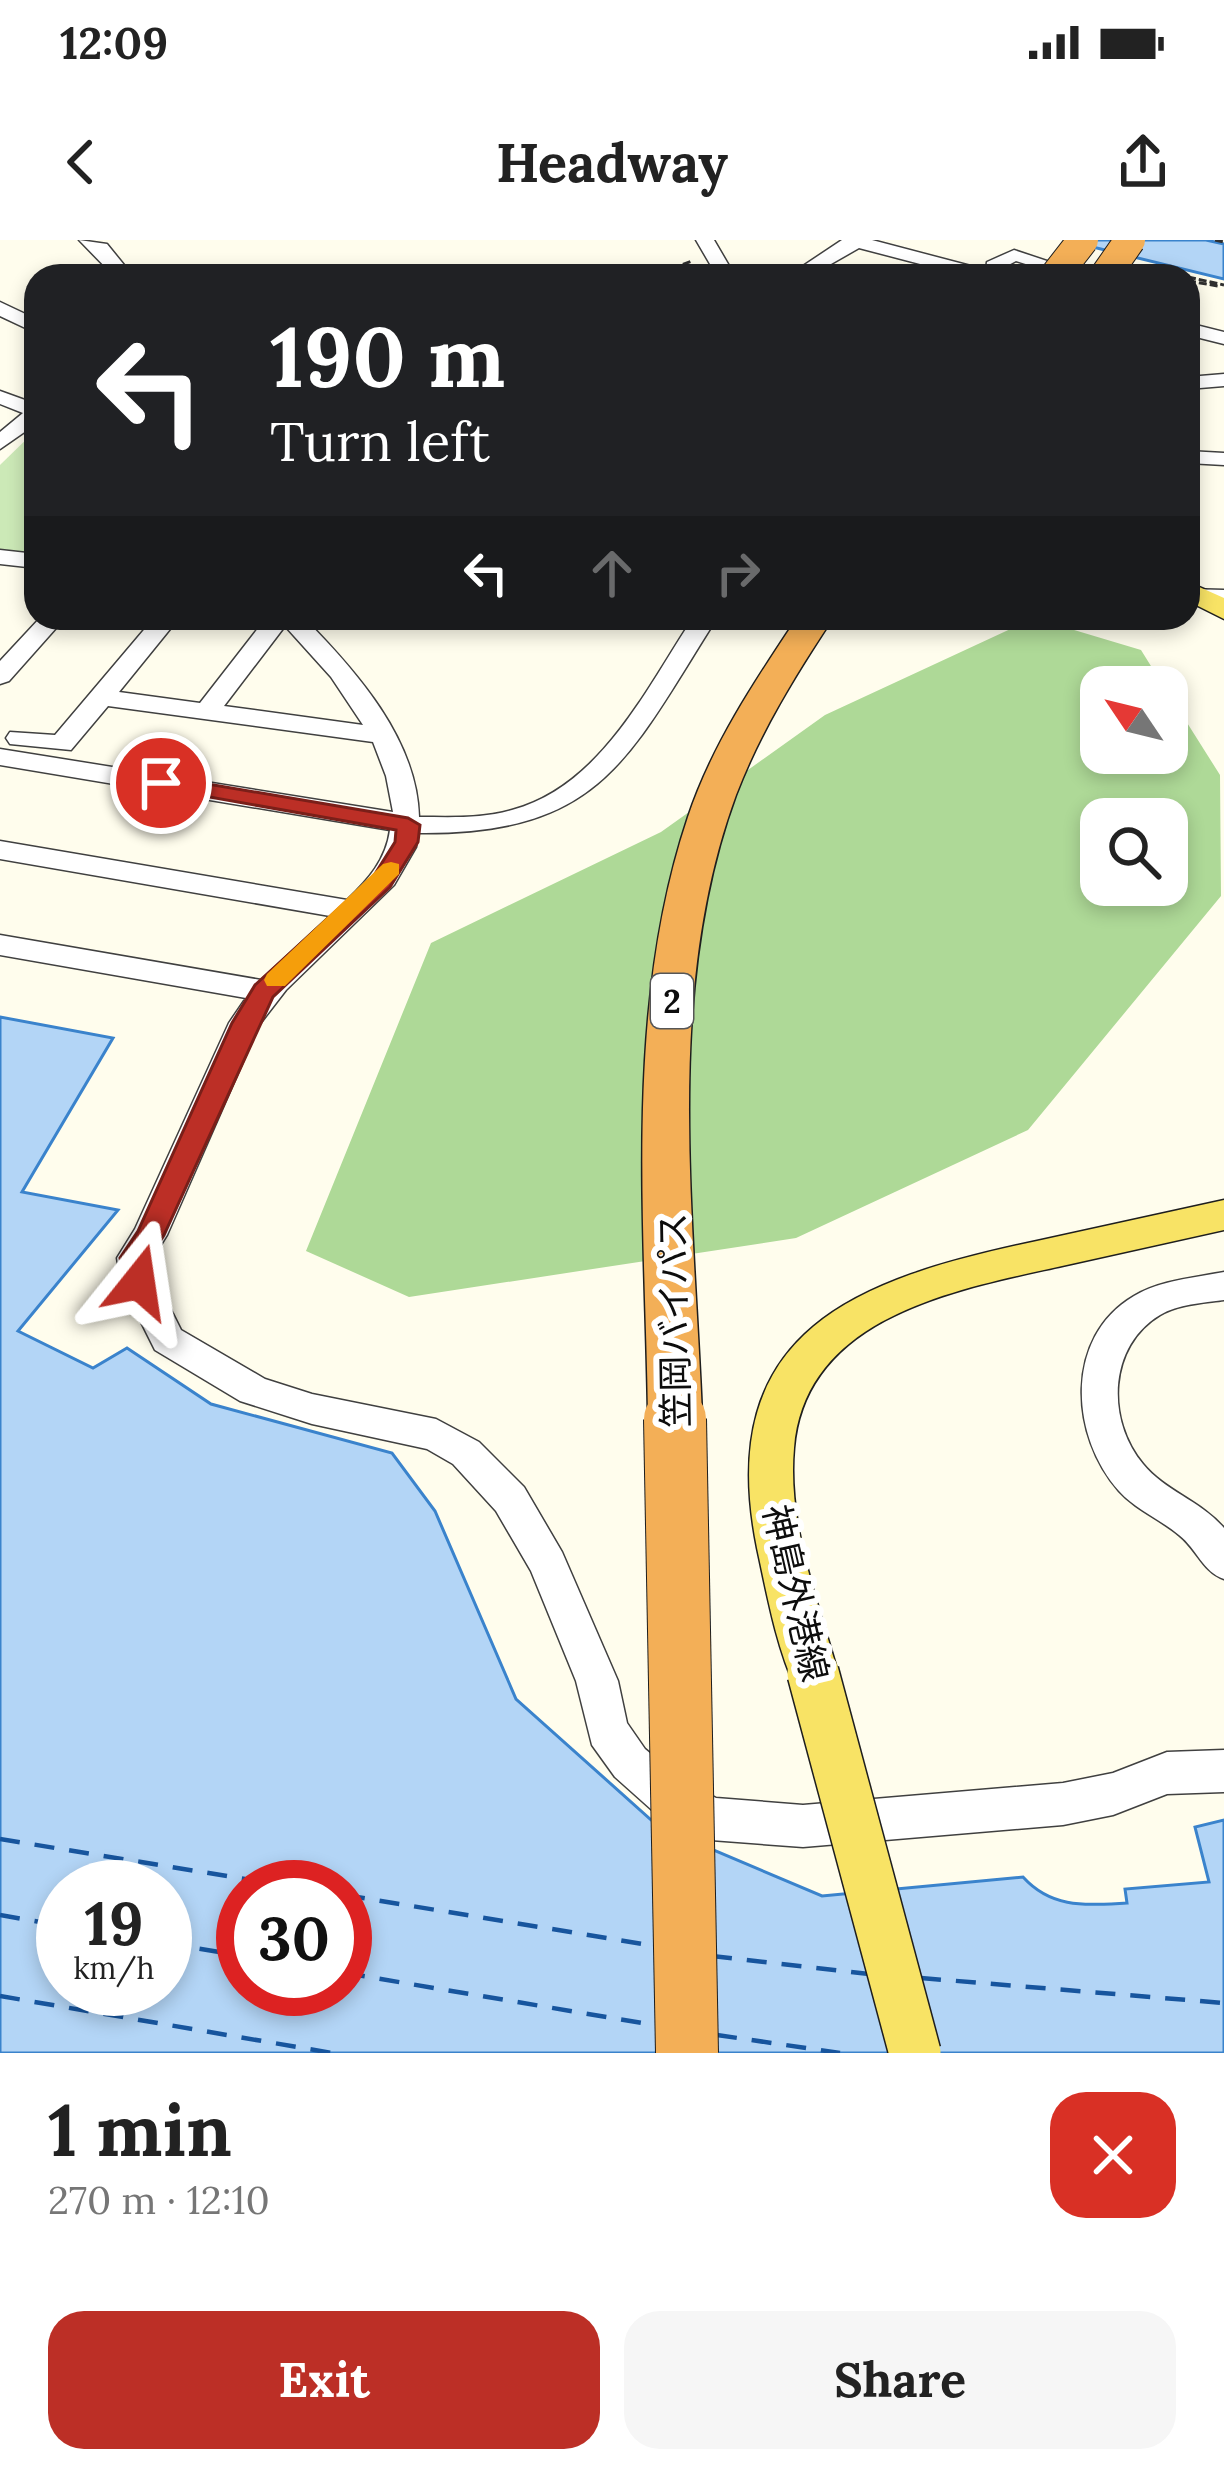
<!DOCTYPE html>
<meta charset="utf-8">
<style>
body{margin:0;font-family:Lora,"Noto Sans JP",serif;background:#f6f6f6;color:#222;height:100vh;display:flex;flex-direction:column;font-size:45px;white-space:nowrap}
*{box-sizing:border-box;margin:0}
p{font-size:39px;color:#767676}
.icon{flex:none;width:66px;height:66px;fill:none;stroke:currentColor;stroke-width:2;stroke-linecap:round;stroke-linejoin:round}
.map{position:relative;height:1813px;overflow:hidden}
.panel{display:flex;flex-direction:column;background:#fff;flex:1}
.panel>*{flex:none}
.top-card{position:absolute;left:24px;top:24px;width:1176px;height:366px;border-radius:36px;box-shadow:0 6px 18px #0003;background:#202124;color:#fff;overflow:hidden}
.needle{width:78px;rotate:305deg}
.controls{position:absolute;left:1080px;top:426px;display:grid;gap:24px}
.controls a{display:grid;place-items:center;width:108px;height:108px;border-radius:24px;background:#fff;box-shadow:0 6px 18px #0003;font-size:60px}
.speed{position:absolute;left:36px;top:1620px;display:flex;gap:24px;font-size:60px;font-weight:700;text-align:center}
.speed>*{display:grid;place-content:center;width:156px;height:156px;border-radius:50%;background:#fff;box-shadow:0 6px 18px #0003;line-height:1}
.speed small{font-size:30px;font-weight:400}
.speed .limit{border:18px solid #d22;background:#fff;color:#111}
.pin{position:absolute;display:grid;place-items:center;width:102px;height:102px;color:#fff;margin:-51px;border:6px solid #fff;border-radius:50%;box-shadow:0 3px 12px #0007}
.me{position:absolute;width:132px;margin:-66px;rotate:15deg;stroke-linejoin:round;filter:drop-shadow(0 0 9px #0008)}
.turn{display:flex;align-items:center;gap:42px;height:252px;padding:0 48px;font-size:54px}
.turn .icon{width:156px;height:156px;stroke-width:2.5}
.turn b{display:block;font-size:84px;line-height:102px}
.lanes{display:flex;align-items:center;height:114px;padding:0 48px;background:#0003;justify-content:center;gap:60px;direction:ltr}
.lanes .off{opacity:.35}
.round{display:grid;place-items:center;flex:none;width:126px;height:126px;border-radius:36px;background:#f6f6f6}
.headline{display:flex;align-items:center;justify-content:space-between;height:204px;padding:0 48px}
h1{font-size:72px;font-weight:700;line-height:90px}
.button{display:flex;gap:24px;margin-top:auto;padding:24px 48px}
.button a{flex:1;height:138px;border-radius:36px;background:#bc2f26;color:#fff;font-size:48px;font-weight:700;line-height:138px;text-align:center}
.button a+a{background:#f6f6f6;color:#222}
.status{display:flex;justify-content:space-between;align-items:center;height:84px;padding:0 60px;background:#fff;direction:ltr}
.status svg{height:33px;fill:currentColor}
header{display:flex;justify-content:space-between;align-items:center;height:156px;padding:0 48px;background:#fff;font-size:54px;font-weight:700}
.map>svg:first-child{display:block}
.green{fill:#cce9b7}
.forest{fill:#aed997;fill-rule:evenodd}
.water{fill:#b3d5f6;stroke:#3a83cc;stroke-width:3;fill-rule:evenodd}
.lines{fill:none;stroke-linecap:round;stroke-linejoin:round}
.ferry{stroke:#17559e;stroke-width:4.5;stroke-dasharray:20 15;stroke-linecap:butt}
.minor-casing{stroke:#404040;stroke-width:3}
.major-casing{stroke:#1e1e1e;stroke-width:3}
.highway-casing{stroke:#1e1e1e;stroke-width:3}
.path{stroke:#2f2f2f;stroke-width:3;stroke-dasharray:8 3;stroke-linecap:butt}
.minor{fill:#fff;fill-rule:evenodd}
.major{fill:#f8e365;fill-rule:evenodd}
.highway{fill:#f3af57;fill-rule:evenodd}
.major-bridge-casing{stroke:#1e1e1e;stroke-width:54;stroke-linecap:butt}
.highway-bridge-far2-casing{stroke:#1e1e1e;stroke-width:32;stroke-linecap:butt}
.highway-bridge-far1-casing{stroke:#1e1e1e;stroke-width:51;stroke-linecap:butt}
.highway-bridge-casing{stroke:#1e1e1e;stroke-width:64;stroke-linecap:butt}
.major-bridge{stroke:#f8e365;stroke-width:51}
.highway-bridge-far2{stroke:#f3af57;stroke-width:30}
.highway-bridge-far1{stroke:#f3af57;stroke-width:48}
.highway-bridge{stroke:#f3af57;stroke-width:62}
.route{fill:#bc2f26;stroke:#7a1f19;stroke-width:3}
.slow{fill:#f59e0b}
.labels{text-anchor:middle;stroke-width:12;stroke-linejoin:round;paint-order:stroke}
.shield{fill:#fff;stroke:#565656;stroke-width:3}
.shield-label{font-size:33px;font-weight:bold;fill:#0d0d0d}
.street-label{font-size:36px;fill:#0d0d0d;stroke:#fff}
</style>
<div class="status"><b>12:09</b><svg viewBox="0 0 49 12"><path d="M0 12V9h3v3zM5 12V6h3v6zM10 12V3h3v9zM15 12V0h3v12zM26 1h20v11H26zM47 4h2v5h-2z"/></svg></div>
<header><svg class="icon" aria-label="back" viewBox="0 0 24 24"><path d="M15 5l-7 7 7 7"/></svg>Headway<svg class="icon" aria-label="share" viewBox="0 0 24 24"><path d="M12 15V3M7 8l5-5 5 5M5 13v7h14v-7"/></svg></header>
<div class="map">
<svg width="1224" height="1813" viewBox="0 0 1224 1813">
<rect width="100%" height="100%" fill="#fffded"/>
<path class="green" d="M36,190v124l-36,-5v-84z"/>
<path class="forest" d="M1034,378l107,32 23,37h-63v66h66v-62l53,84 1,121 -193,234 -232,108 -387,59 -103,-46 125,-308 230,-111 164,-117zM1101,579h66v66h-66z"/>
<path class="water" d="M1064,0h142l18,4v35z
M0,777l113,21 -91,154 96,18 -100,121 75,37 34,-20 84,56 181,49 43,58 81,188 143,128 163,69 201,-19c29,32 63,28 104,26l-2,-14 84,-7 -14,-55 29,-7v233h-1224zM63,1647h102v102h-102zM243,1647h102v102h-102z"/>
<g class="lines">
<path class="ferry" d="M0,1599l294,48
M345,1655l310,51
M0,1675l63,11
M165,1703l78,13
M712,1716l157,18
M345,1733l309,52
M921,1738l303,25
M0,1756l332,57
M717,1795l123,18"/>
<g class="minor-casing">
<path id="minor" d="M79,0l28,4 26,32h-19z
M696,0h18l21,36h-18z
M842,0h30l114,30 1,-8 27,-12 78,26h-28l-48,-15 -13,7 5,8h-42l-107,-28 -49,28h-22z
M0,62l36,17v14l-36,-17z
M1188,83l36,9v12l-36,-9z
M1224,134v12l-36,3v-12z
M0,151l36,13v20l-36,25v-17l23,-19 -23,-9z
M1188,211l36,2v12l-36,-2z
M0,310l36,4v14l-36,-4z
M1188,349l36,1v14l-36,-1z
M40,378h25l-56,63 -9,3v-23z
M154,378h25l-60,74 81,11 66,-85h38c52,53 113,121 115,199 31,0 63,2 93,-7 89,-24 134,-121 181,-192h24c-89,140 -115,217 -299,215l-2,14 -22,38 -108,105 -27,35 -92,210 -15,24 5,23 24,48 84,49 47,15 124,25 43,23 45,45 38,65 56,129 9,42 18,26 37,31 34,18 87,7 260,-22 50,-10 54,-21 57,-2v42l-57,2 -54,21 -50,10 -260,22 -92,-7 -16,-6 -43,-24 -37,-33 -23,-32 -16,-64 -45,-110 -35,-60 -43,-47 -26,-15 -115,-25 -72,-23 -85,-51 -34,-68 -4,-24 18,-29 94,-206 17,-25 -246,-43v-20l261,45 69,-64 -330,-57v-18l347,59c21,-20 39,-40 43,-70l-390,-65v-16l393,63 -7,-36 -13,-34 -265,-36 -37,44 -61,-6 -4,-6 4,-6 45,3zM285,386l46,51 32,48 -139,-19z
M1224,1032v28c-21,3 -46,4 -64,15 -52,31 -54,105 -17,149 22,27 58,37 81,64v51c-21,-7 -27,-30 -45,-44 -19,-16 -43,-25 -60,-44 -49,-55 -55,-154 15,-195 27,-16 60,-18 90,-24z"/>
</g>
<g class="major-casing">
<path id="major" d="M1188,342l36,16v21l-36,-18z
M1224,960v30c-54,12 -108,24 -162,36 -103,23 -257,49 -268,182 -7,76 24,153 44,225l-8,16 -17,7 -17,-7c-20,-43 -29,-95 -39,-141 -44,-219 101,-269 280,-307 62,-14 125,-27 187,-41z"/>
</g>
<g class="highway-casing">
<path id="highway" d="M797,378h36c-37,56 -73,114 -97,177 -72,195 -42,417 -34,620l-8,16 -19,6 -19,-6 -8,-16c-3,-198 -24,-407 40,-598 24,-72 67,-136 109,-199z"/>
</g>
<path class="path" d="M1215,0l9,2
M1144,26l41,10
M1142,33l18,3
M652,36l40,-15
M1188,37l36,8
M1188,41l30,5"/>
<use href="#minor" class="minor"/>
<use href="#major" class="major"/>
<use href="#highway" class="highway"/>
<g class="major-bridge-casing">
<path id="major-bridge" d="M813,1433l102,380"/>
</g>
<g class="highway-bridge-far2-casing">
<path id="highway-bridge-far2" d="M1055,36l28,-36
M1105,36l25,-36"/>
</g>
<g class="highway-bridge-far1-casing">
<path id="highway-bridge-far1" d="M675,1175v7"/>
</g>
<g class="highway-bridge-casing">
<path id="highway-bridge" d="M675,1179l12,634"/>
</g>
<use href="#major-bridge" class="major-bridge"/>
<use href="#highway-bridge-far2" class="highway-bridge-far2"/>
<use href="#highway-bridge-far1" class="highway-bridge-far1"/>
<use href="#highway-bridge" class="highway-bridge"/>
</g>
<path class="route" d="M161,536l247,42 12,7 -2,17 -28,45 -117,110 -109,238 -15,24 4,23 -4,8h-21l-8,-32 18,-27 94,-208 23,-38 118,-108 22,-35 1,-12 -243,-43 -3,-4z"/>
<path class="slow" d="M391,622l8,2v10l-114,112h-18l-3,-6 3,-6 116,-110z"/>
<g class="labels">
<rect class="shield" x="651" y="734" width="42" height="54" rx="9"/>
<g class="shield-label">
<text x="672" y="773">2</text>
</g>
<g class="street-label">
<text transform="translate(674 1080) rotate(-91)" y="13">笠岡バイパス</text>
<text transform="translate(796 1353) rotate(77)" y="13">神島外港線</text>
</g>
</g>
</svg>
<div class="controls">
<a><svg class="needle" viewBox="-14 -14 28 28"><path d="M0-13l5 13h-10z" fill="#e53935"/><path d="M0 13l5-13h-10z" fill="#767676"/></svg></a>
<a><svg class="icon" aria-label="search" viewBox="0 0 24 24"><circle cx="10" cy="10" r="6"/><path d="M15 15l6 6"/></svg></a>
</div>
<div class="speed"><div>19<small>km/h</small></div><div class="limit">30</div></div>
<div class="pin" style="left:161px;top:543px;background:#d93025"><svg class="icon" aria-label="arrive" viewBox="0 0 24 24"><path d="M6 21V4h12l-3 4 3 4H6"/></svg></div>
<svg class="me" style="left:139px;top:1042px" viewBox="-20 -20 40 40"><path d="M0-17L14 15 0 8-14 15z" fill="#bc2f26" stroke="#fff" stroke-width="4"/></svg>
<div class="top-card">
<div class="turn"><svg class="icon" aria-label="left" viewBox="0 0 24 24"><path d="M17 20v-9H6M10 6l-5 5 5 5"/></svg><div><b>190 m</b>Turn left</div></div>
<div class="lanes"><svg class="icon" aria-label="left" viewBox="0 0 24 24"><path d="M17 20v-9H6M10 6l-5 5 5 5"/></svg><svg class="icon off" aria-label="ahead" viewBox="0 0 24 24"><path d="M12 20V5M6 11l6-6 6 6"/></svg><svg class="icon off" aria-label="right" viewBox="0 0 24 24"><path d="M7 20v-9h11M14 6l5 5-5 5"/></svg></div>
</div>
</div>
<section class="panel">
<div class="headline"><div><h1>1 min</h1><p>270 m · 12:10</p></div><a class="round" style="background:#d93025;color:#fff"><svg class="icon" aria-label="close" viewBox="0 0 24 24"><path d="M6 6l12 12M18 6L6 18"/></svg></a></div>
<div class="button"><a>Exit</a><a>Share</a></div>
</section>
